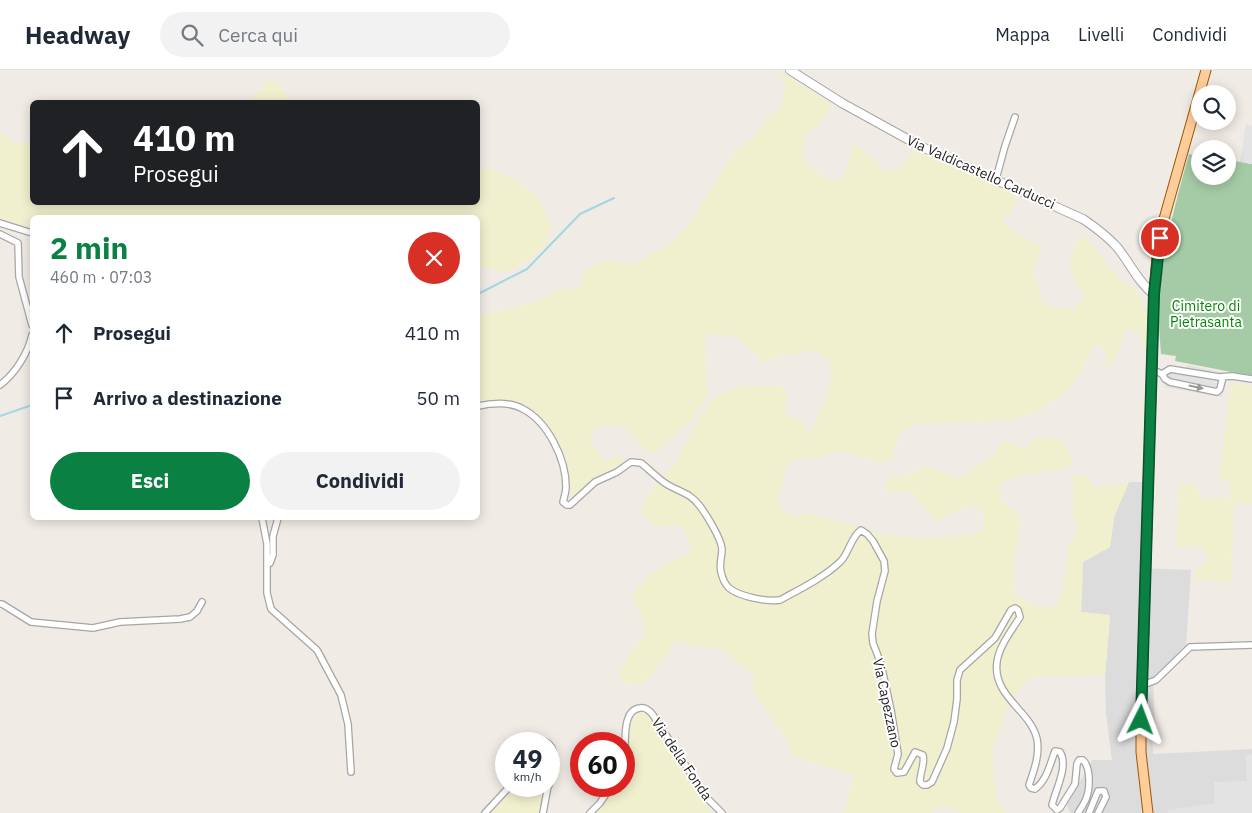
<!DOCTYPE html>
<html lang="it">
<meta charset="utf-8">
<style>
body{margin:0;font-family:"IBM Plex Sans",sans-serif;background:#f2f2f3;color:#1f2937;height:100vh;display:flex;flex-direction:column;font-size:19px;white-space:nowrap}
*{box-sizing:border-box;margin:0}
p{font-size:16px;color:#747a83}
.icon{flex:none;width:28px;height:28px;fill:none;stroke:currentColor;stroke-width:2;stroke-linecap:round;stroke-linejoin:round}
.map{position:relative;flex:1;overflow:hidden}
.sheet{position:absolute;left:30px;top:145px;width:450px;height:305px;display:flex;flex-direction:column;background:#fff;border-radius:8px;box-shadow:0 2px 12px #0003}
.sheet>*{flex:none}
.hud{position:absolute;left:30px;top:30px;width:450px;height:105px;border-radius:8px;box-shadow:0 2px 12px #0003;background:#202124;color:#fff;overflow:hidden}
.fabs{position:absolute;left:1191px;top:15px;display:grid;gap:10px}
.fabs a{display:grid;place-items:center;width:45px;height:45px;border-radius:50%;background:#fff;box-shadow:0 2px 12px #0003;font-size:25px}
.speed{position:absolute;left:495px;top:662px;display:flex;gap:10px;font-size:25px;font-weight:700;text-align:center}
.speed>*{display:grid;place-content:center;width:65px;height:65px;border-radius:50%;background:#fff;box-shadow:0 2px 12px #0003;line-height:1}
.speed small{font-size:12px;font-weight:400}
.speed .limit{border:8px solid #d22;background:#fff;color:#111}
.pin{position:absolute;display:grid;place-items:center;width:42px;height:42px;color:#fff;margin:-21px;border:2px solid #fff;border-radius:50%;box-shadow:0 1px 5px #0007}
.me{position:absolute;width:55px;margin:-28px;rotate:3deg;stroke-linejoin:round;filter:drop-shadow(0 0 4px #0008)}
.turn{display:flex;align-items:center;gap:18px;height:105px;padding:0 20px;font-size:22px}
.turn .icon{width:65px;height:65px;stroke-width:2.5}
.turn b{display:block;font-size:35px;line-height:42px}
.round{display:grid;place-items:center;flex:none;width:52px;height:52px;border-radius:26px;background:#f2f2f3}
.head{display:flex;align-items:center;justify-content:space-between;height:85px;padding:0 20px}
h1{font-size:30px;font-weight:700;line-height:38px;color:#0b8043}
.primary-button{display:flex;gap:10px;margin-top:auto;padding:10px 20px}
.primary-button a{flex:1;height:58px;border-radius:30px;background:#0b8043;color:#fff;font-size:20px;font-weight:700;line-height:58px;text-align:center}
.primary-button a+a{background:#f2f2f3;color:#1f2937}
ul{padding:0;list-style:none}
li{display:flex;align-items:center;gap:15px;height:65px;padding:0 20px}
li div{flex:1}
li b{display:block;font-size:19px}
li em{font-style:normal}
header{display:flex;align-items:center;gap:30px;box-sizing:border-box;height:70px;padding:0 25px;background:#fff;border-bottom:1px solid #e0e1e3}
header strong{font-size:24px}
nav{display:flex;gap:28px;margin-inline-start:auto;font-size:18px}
.search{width:350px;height:45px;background:#f2f2f3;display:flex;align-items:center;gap:12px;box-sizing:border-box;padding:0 18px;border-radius:28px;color:#747a83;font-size:19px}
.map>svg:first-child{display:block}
.residential{fill:#dddcdc}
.farmland{fill:#f1f0ce}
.cemetery{fill:#a4cba6}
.parking{fill:#e3e3e3}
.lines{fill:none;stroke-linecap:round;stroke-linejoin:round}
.stream{stroke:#a1d8e1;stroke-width:2}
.minor-casing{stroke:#a6a6a6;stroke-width:8}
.tertiary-casing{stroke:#a6a6a6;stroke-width:10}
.primary-casing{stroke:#9a5a00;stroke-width:11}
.minor{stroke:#fff;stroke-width:5.5}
.tertiary{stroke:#fff;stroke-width:8}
.primary{stroke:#ffcc9b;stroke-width:9}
.oneway{fill:#9a9a9a}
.route-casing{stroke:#07532c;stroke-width:12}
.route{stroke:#0b8043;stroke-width:9}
.labels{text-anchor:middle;stroke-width:4;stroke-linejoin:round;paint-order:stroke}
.street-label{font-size:14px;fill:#1f1f1f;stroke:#fff}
.park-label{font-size:14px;fill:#038703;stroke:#fff}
</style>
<header>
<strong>Headway</strong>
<div class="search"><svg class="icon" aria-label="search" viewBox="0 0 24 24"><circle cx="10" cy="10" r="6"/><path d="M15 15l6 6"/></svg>Cerca qui</div>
<nav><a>Mappa</a><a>Livelli</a><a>Condividi</a></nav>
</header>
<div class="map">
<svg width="1252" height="743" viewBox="0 0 1252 743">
<rect width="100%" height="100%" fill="#f0ebe4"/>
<path class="residential" d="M1129,412h15l-4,86 51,2 -5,76 -33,32 2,46 -3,1 1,29 99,-5v64h-182l-3,-8 25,-45h20l-6,-47 -1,-38 5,-59 -29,-4 2,-50 27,-15 4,-30z"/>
<path class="farmland" d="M777,0l54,34 -13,23 -11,5 -5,20 6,12 13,12 17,5 7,-8 6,-17 1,-12 18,11 14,15h15l16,-22 19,8 83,38 -4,18 -9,5 -2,4 15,13 24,11 -7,29 9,31 31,5 2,-4 9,-8 -10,-16 -6,-19 9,-23 7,-3 34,42 14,8 7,10 7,17v42l-9,-24 -12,-4 -10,28 -6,9h-3l-3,-17 -5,-3 -4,1 -23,39 -10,10 -34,21 -25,5 -89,3 -15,10 -7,23 -11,6 -43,-13 -11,6 -34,4 -8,9 -5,22 -1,15 11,10 20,-2 43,11 26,9 55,5 41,-5 9,-6 -1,-16 -10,-7 -20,7 -16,10 -15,-16 -6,-11 -13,-4 -17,1 -2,-5 5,-8 25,-6 13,-7 23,10 10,2 35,-24 8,-14 22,10 9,-11 15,-2 15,5 9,19 -6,7 -50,8 -17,8 1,17 11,7 9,12 -8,43 1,30 4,4 13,7 21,5 10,-14 7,-48 8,-17 -4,-17v-37h15l5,12 36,-6 -15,35 -4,30 -27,15 -2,50 29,3 -5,60 -71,1 -14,11 -13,21 -14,43 4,49 10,13h-47l-9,-6 -14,1 -6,5h-87l10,-39 -42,-11 -19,-8 -4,-10 -37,-55 2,-14 -32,-27 -27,-3 -21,-5 -5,14 -27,29h-13l-11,-8 16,-28 11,-13 -4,-19 -9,-19 5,-9 12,-12 16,-11 25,-12v-11l-9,-16 -29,-1 -11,-12 1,-7 12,-19 21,-24 29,-54 12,-13 22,-9 44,-1 6,12 -4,16 15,5 7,7 -1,11 10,-14 11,-25 5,-24 -1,-13 -16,-11 -17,4 -15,1 -20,7 -25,-26 -30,-2 -3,12 3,20 -1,16 1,14 -14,23 -38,34 -8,-2 -23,-25 -23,-2 -10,8 1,12 12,18 16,-7 5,6 -24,14 -30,22 -4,-39 -23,-39 -19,-16 -22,-4 -25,4v-87l62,-15 17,-10 22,-3 5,-17 18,-10 12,-1 10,4h10l36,-20 19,-19 43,-70 24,-21 13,-17 10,-9 4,-8 2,-17z
M268,10l11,4 9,15 19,3h-58z
M0,60l13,13 19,-1v60h446v-34l17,2 25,13 19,16 12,26 -6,21 -25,20 -17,7 -14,-5h-11v-50h-446v15l-32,-10z
M1231,313l21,3v118h-17l-1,4 -3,74 -35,-3v-9l10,-7 1,-10 -8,-6h-23l3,-64 12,1 5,2 7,13 26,-1 1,-18 -11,-1z
M642,642l7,2 6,7 56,92h-116l21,-27h8v-15l2,-4 4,-42 6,-11z
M517,716h28l-6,27h-47z"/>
<path class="cemetery" d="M1189,84l11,2v20h28v-16l24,4v212l-77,-15 1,-5 -15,-2c-1,-16 -3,-31 -2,-46 2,-52 16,-104 30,-154z"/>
<path class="parking" d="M1246,54l6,2v38l-12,-2z
M1187,295l39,8 -4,24 -58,-10 3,-21 18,3z
M1252,684v59h-84l-1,-3 48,-7 -1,-21 33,-1 -1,-26z"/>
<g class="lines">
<path class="stream" d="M478,224l49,-25 53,-55 34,-16
M0,346l32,-11"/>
<g class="minor-casing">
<path id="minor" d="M996,109l9,-33 10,-29
M0,153l32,10
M0,164l18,9 1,34 13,48
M1151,299l11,5 3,5 5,3 47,10 3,-3 3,-12
M1162,304l8,-5 49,8 13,-1 20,3
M0,315c15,-11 28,-32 32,-50
M478,336c14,-3 31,-5 45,3 25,13 43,50 43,78 0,5 -2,10 -3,15l4,3h3l25,-23 22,-10 14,-10 10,1c9,7 17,16 27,22 12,7 22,8 31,20 7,9 22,33 23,44 0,8 -3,14 -1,23 1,5 4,12 8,16 11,9 39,14 51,12 20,-11 43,-22 60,-38 9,-8 10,-24 21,-32l6,4 6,7 11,20 1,10 -8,30 -5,33 1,9 8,21 10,46 7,44 -4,15 3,4 7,-1 11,-20 8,3c2,10 -3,17 -3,27l3,3h4l5,-3 15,-34 7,-26 3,-23v-19l3,-10 35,-32 16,-28 4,-2 3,2 2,7c-8,13 -21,29 -23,45 -5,34 34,49 40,77 3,16 -3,31 -8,46l2,3 4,1c12,-9 15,-25 20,-38l5,1c9,14 -5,39 -8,53l5,5 3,-2 15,-24 2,-20 2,-4h4c8,8 7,29 3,39 -2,5 -5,9 -8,14
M262,448l5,26v18l3,1 3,-8v-19l5,-18
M267,492v31l4,16 46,41 24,45 7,29 3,48
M0,534h2l29,18 62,6 27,-6 60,-3 10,-2 7,-6 5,-9
M1143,615l13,-5 34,-33 62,-2
M536,674l4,-4c22,5 12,29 9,45
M624,691c3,-14 -4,-51 16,-53 5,-1 9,2 13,7l53,82 16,16
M485,743l25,-27
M543,743l5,-27
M590,743l10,-10 11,-17
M1089,743l9,-22h6l2,6 -8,16"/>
</g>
<g class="tertiary-casing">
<path id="tertiary" d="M790,0l52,33 78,43 163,73c12,8 24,17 34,28 13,16 21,35 37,48"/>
</g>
<g class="primary-casing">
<path id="primary" d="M1148,743l-7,-61v-32l13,-425 3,-39 5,-30 44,-156"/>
</g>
<use href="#minor" class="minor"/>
<use href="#tertiary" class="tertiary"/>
<use href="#primary" class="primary"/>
</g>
<defs><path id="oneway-solid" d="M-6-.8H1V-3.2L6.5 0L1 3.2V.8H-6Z" transform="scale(1.25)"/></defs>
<use class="oneway" href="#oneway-solid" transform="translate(1196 317) rotate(12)"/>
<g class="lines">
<g class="route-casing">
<path id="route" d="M1141,650l13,-426 6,-56"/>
</g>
<use href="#route" class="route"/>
</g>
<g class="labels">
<g class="street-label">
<text transform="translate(981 102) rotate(24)" y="5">Via Valdicastello Carducci</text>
<text transform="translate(887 633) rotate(78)" y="5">Via Capezzano</text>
<text transform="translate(682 689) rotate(56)" y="5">Via della Fonda</text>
</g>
<g class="park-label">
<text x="1206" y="241">Cimitero di<tspan x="1206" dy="16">Pietrasanta</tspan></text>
</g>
</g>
</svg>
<div class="fabs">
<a><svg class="icon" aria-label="search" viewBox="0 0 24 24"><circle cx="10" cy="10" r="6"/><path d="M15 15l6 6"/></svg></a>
<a><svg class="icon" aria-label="layers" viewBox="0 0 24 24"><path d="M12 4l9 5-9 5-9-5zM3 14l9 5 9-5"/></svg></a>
</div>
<div class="speed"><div>49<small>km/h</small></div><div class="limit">60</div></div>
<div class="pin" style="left:1160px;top:168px;background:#d93025"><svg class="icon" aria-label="arrive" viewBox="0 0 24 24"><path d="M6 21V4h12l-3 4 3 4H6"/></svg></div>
<svg class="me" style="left:1141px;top:650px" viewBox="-20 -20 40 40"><path d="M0-17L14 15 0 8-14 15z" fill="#0b8043" stroke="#fff" stroke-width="4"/></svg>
<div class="hud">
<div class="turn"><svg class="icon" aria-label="ahead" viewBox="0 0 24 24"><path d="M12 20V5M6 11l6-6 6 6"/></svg><div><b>410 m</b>Prosegui</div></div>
</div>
<section class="sheet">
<div class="head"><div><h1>2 min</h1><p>460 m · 07:03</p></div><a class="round" style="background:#d93025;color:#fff"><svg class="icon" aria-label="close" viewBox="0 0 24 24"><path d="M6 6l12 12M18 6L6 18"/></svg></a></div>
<ul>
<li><svg class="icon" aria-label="ahead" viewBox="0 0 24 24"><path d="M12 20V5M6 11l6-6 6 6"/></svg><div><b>Prosegui</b></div><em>410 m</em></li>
<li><svg class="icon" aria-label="arrive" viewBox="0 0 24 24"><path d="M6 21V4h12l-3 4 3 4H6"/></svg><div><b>Arrivo a destinazione</b></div><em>50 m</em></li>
</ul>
<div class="primary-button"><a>Esci</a><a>Condividi</a></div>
</section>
</div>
